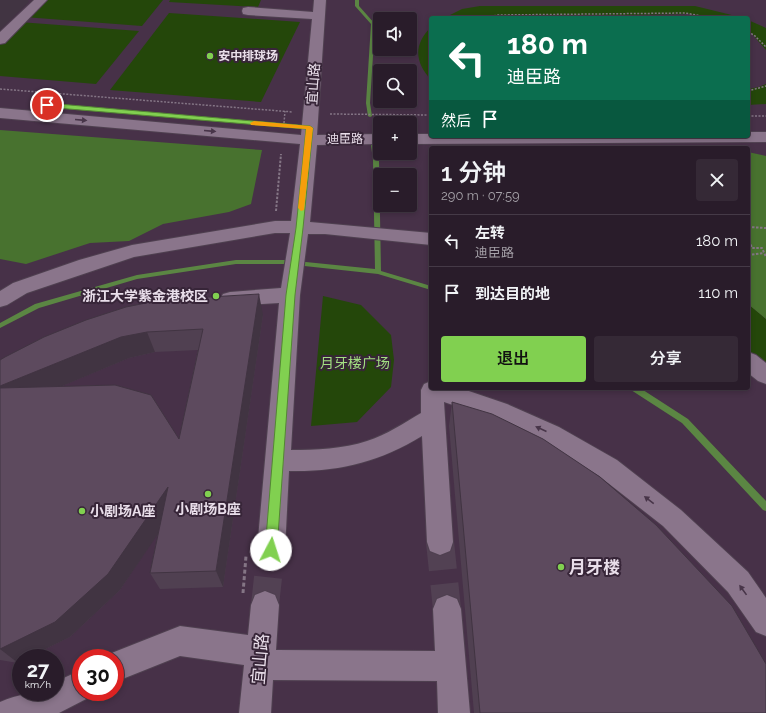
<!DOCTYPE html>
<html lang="zh">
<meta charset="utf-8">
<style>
body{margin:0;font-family:Raleway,"Noto Sans SC",sans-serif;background:#352936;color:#f1f3f6;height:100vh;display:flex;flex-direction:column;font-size:15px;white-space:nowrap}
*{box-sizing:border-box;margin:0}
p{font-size:13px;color:#a5a1a8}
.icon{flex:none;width:22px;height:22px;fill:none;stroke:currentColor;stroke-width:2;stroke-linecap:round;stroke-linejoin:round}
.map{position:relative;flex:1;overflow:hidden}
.panel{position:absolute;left:429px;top:146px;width:321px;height:244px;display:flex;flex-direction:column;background:#291c2a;border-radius:4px;box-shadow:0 2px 6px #0003,0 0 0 1px #453a47}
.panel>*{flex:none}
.guide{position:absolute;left:429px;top:16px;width:321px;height:122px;border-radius:4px;box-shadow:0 2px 6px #0003,0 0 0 1px #453a47;background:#0b6e4f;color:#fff;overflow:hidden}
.fabs{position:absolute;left:373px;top:12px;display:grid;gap:8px}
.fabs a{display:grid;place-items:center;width:44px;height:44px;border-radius:4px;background:#291c2a;box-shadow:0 2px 6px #0003,0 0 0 1px #453a47;font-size:20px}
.speed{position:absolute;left:12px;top:649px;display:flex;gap:8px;font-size:20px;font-weight:700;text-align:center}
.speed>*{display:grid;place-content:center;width:52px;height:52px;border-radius:50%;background:#291c2a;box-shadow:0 2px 6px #0003,0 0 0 1px #453a47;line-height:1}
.speed small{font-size:10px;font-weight:400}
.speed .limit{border:6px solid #d22;background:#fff;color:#111}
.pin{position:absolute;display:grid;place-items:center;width:34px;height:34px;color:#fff;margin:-17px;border:2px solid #fff;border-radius:50%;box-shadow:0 1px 4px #0007}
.me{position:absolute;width:44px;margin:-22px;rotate:5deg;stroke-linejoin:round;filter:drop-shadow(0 0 3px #0008)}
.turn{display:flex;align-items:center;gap:14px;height:84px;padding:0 12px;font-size:18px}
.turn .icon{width:52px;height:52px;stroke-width:2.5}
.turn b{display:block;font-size:28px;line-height:34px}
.then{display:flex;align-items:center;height:38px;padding:0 12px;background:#0003;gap:8px;font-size:15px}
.round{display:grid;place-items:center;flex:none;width:42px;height:42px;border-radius:4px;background:#352936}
.overview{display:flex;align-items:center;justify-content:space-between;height:68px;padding:0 12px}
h1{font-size:24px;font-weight:600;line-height:30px}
.primary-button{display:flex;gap:8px;margin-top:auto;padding:8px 12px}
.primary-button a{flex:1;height:46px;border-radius:4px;background:#81d050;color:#111;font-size:16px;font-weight:600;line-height:46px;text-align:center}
.primary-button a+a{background:#352936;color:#f1f3f6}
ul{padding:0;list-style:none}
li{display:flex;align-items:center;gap:12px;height:52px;padding:0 12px;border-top:1px solid #453a47}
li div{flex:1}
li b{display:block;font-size:15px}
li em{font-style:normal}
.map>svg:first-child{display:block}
.built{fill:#473148;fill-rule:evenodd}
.green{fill:#24470a}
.forest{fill:#48722f}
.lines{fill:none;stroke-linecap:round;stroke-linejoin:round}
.stream{fill:#5b8643;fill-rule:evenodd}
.minor-tunnel{stroke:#524153;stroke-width:28;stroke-dasharray:28 14;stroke-linecap:butt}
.minor-casing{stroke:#4f4050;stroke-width:2}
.path-far2{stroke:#847585;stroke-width:1.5;stroke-dasharray:2 1.5;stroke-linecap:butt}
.path-far1{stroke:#847585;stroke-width:2;stroke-dasharray:2.5 1.5;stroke-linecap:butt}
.path{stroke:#847585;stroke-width:3;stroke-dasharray:4 2.5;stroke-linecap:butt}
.minor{fill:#8a758b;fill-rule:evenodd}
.wall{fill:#504051;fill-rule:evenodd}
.shaded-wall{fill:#413442}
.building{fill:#5d4a5e;stroke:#413442}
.oneway{fill:#483549}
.route{fill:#81d050;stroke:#548734}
.slow{fill:#f59e0b}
.poi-dot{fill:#81d050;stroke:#372538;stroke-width:1.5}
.labels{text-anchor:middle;stroke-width:4;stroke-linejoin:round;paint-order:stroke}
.far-poi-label{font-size:12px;font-weight:bold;fill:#e9deea;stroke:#372538;text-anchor:start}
.far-street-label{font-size:12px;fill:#e9deea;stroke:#372538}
.street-label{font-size:14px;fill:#e9deea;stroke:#372538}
.poi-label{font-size:14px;font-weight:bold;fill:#e9deea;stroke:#372538;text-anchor:end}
.park-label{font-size:14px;fill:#a3df82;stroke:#372538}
.near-poi-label{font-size:17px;font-weight:bold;fill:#e9deea;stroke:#372538;text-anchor:start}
.near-street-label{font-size:17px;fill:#e9deea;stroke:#372538}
</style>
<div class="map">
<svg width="766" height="713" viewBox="0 0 766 713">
<rect width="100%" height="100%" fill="#372538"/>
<path class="built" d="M0,0h766v713h-766zM431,18h317v118h-317zM380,19h30v30h-30zM380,71h30v30h-30zM380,123h30v30h-30zM431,148h317v240h-317zM380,175h30v30h-30zM21,658h34v34h-34zM81,658h34v34h-34z"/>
<path class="green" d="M41,0h122l-21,26 -118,-9z
M170,0h91l-3,7 -89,-5z
M480,6h215l49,12h-35l-20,-4 -245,4 18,-9z
M169,13l131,9 -39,80 -151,-12z
M748,20l18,8v22l-14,-16 -4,-2z
M19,22l120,9 -43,53 -96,-8v-36z
M431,27v53c-16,-18 -18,-35 0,-53z
M766,84v20l-18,1v-16l11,-2z
M323,296l38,9 30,30 3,25 -3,27 -34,35 -46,4z
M748,304l18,15v56l-18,-14z"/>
<path class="forest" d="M0,130l262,20 -11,54 -22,8 -66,12 -34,17 -39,2 -64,21 -26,-5z
M748,152l18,4v163l-18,-15z"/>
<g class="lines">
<path class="stream" d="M355,0h4v6l16,18 -5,79 2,13 -2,1 -2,-1 -2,-13 5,-79 -16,-18z
M374,143l3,2 2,15 2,111 50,15v4l-53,-16 -92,-10h-50l-99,15 -98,29 -39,20v-5l35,-19 102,-29 99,-15h50l89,9 -2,-109 -2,-15z
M630,388h10l48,31 78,82v10l-3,-1 -81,-87 -51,-33z"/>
<path class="minor-tunnel" d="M440,542l7,67
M265,605l6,-55"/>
<g class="minor-casing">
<path id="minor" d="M34,0h13l-42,43 -5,1v-12z
M314,0h12l-9,135 63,-1v10l-63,1 -7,77 121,11v12l-106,-11h-17l-8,61 -9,155c25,0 52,-1 76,-9 19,-6 37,-18 54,-28v-23l3,-6 7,-3v7h29l47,16 52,23 58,33 64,50 67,62 18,26v38l-10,-4 -28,-40 -65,-66 -64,-50 -56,-35 -52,-23 -47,-16 9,140 -3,9 -10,4 -10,-4 -3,-9 -5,-106c-43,26 -82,36 -133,35l-4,79 -4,9 -10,4 -10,-4 -4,-9 22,-247 -49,3 -7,-2 -3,-5 3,-5 7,-2 51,-4 9,-55h-15l-141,24 -107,36 -20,12 -7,2v-16l13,-8 66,-23 53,-15 143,-24h16l9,-77 -300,-26v-10l301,27 11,-116 -64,-4 -5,-1 -1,-3 1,-3 5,-1 65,5z
M748,132h18v10l-356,2v-10h21v2h317z
M748,352l8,3 10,8v21l-8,-3 -10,-8z
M265,591l10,4 4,10 -3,45 159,1 -2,-42 4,-10 10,-4 10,4 4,10 9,104h-32l-1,-32 -164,-1 -2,33h-32l5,-48 -64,-9 -65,26v-24h-11v-2l76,-30 68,9 3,-30 4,-10z
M81,670v22h12l-1,4 -33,17h-59v-11c18,-8 36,-10 55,-10v-10z"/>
</g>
<path class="path-far2" d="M480,18l18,-3 187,-2 28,5
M748,32l6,3 12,12
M0,89l293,23
M748,91l18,-5
M330,114l101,1
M748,116h18
M284,123l1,-12"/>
<path class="path-far1" d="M276,211l5,-57
M748,227l18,1
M748,237l4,11h10l4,9
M748,255l16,-2"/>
<path class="path" d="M243,593l3,-37"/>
<use href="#minor" class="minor"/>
</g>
<path class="wall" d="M263,315l-40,272 -63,2 -10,-16 8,-40 -38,57 -50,47 -43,21h-6v3l-3,2 -18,-3v-300l44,-23zM198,350l-19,89 -117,-53 67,-28 26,-6z
M452,402l314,311h-292l-25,-287z"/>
<path class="shaded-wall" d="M0,0h28l1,2 -29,28z
M259,294l4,21 -40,272 -7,-16z
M147,332l8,20 -26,6 -119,50 -10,-14v-8l121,-49z
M168,487l9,19 -57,84 -50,47 -43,21h-6v3l-3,2 -18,-14z"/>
<path class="building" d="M259,294l-43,277 -66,2 18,-86 -60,87 -53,48 -55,27v-261l115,-3 36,10 28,44 24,-110 -56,3 -26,5 -121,49v-26l5,-3 39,-20 42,-17 40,-13 35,-7z
M452,402l40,12 51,25 57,38 56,48 76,81 34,58v49h-286z"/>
<defs><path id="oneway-solid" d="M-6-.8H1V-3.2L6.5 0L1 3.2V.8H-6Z"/></defs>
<g class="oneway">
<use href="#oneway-solid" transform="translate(81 120) rotate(5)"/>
<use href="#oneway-solid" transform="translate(210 131) rotate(5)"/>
<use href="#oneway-solid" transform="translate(541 429) rotate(-156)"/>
<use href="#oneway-solid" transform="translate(649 500) rotate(-142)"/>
<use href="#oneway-solid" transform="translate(743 590) rotate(-126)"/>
</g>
<path class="route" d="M47,103l263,23 3,2 -10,100 -8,67 -18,255 -2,4 -4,1 -4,-1 -2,-4 21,-255 10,-67 10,-99 -261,-22 -1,-2z"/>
<path class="slow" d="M254,121l56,5 3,2 -9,82 -3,1 -3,-3 8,-79 -55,-4 -1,-2z"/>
<g class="poi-dot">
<circle cx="210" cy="56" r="4"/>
<circle cx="216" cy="296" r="4"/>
<circle cx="208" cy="494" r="4"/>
<circle cx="82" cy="511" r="4"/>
<circle cx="561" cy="567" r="4"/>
</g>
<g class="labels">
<g class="far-poi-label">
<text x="218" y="60">安中排球场</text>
</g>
<g class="far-street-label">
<text x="345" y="143">迪臣路</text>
</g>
<g class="street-label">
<text transform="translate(313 84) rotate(-86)" y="5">宜山路</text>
</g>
<g class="poi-label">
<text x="208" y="301">浙江大学紫金港校区</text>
<text x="208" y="514" text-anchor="middle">小剧场B座</text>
<text x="90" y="516" text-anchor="start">小剧场A座</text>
</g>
<g class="park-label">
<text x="355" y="368">月牙楼广场</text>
</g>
<g class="near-poi-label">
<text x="569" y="573">月牙楼</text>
</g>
<g class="near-street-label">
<text transform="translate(260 659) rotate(-85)" y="6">宜山路</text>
</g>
</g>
</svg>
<div class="fabs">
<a><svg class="icon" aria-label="sound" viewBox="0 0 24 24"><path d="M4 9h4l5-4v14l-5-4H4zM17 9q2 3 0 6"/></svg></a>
<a><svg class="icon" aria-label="search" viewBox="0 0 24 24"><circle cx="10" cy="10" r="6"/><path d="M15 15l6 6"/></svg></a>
<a>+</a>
<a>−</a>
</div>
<div class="speed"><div>27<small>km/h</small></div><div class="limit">30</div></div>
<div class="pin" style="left:47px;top:105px;background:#d93025"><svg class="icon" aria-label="arrive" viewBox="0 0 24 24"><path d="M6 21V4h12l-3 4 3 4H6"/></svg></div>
<svg class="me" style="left:271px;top:550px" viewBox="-20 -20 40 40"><circle r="19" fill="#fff"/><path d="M0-13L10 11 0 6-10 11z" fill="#81d050"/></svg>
<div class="guide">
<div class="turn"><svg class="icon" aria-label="left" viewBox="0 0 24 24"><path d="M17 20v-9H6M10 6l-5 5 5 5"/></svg><div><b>180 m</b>迪臣路</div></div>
<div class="then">然后<svg class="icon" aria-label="arrive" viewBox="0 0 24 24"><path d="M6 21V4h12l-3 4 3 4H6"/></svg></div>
</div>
<section class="panel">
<div class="overview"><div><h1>1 分钟</h1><p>290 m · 07:59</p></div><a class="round"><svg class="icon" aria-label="close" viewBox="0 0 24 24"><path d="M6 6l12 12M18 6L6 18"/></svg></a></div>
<ul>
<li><svg class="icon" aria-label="left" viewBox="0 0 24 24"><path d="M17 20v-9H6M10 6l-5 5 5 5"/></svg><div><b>左转</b><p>迪臣路</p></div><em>180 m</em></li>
<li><svg class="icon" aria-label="arrive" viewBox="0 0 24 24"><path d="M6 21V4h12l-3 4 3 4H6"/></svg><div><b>到达目的地</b></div><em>110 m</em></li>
</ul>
<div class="primary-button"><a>退出</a><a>分享</a></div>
</section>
</div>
